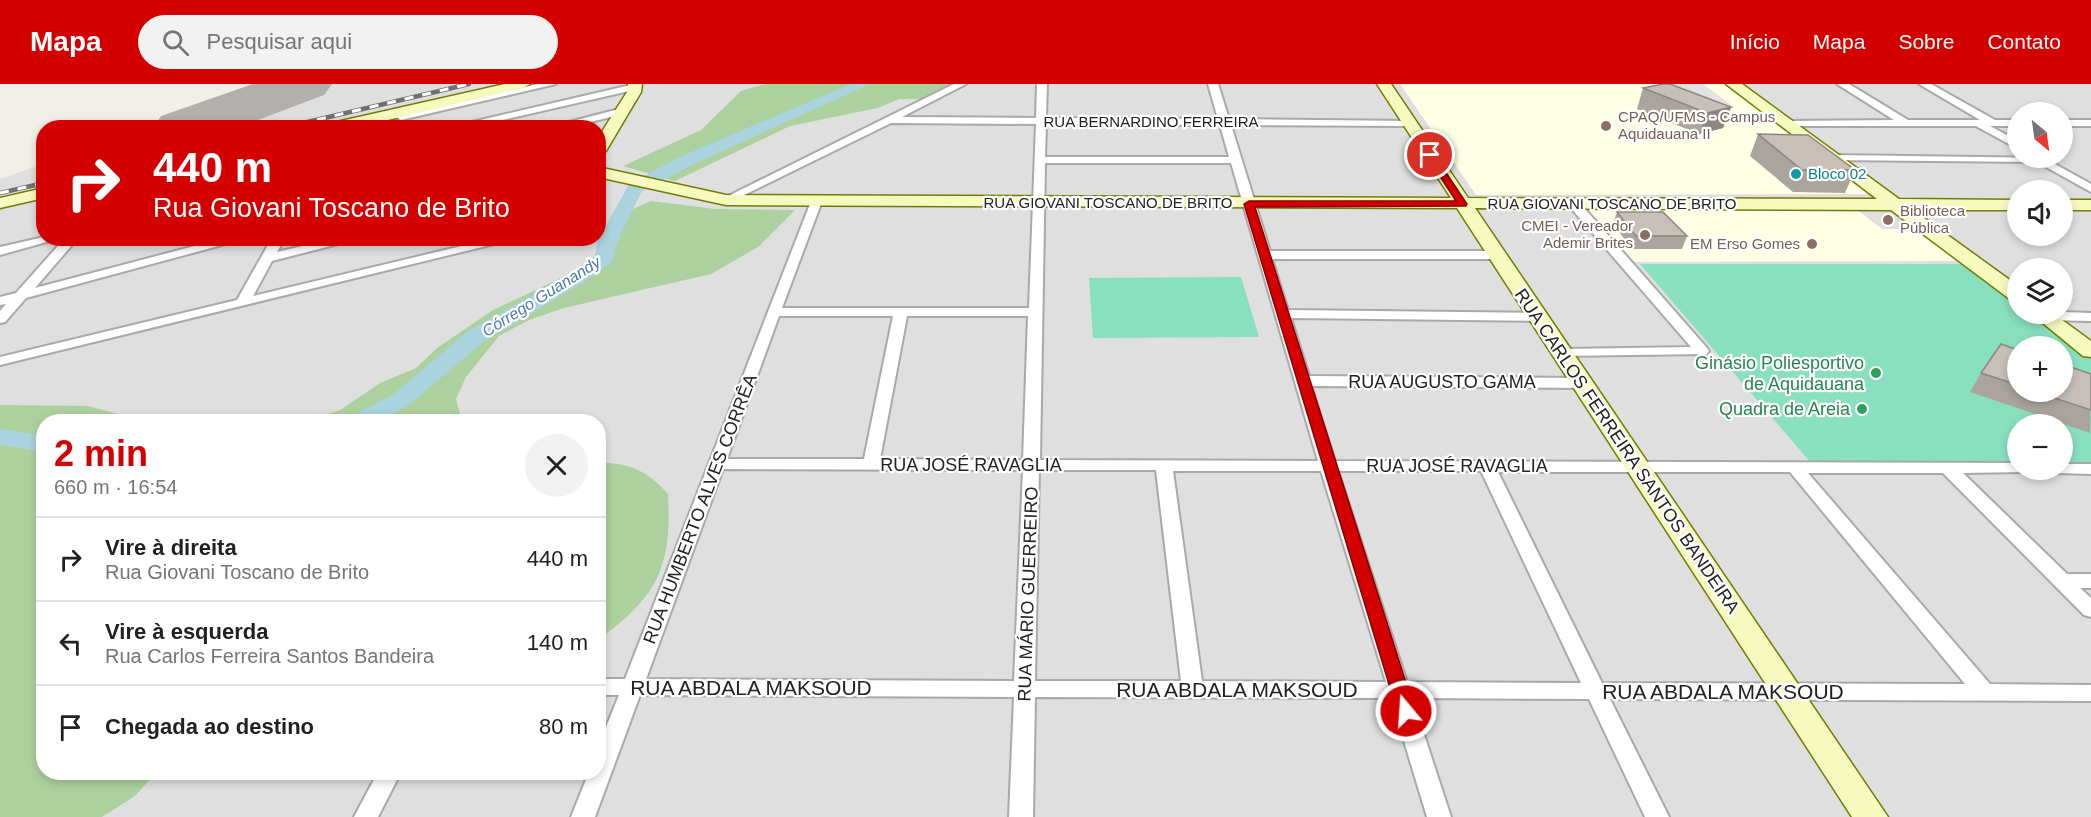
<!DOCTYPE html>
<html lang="pt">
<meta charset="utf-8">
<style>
body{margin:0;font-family:Helvetica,sans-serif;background:#f2f2f2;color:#202124;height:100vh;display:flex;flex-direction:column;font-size:22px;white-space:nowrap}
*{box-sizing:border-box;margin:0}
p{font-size:20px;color:#757577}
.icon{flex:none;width:33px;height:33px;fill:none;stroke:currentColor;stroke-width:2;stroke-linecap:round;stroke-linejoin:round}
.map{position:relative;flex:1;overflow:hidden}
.details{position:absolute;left:36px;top:330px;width:570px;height:366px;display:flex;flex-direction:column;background:#fff;border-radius:24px;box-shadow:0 3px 9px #0003}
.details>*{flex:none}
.guide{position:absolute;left:36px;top:36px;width:570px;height:126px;border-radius:24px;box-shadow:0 3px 9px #0003;background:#d40000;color:#fff;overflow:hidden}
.needle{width:39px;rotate:151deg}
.controls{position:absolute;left:2007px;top:18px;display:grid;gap:12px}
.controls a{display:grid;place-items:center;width:66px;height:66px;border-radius:50%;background:#fff;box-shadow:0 3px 9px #0003;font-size:30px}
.pin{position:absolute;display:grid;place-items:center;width:51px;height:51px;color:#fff;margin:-26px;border:3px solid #fff;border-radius:50%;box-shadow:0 2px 6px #0007}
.me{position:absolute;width:66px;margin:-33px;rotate:342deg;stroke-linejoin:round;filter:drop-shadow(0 0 4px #0008)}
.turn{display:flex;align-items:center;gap:21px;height:126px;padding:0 18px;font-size:27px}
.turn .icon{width:78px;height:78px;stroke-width:2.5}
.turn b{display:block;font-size:42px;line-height:51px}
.round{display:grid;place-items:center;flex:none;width:63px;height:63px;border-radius:32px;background:#f2f2f2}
.summary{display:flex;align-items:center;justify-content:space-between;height:102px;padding:0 18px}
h1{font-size:36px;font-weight:700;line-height:45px;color:#d40000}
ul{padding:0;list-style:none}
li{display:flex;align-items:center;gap:18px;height:84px;padding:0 18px;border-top:2px solid #e0e0e0}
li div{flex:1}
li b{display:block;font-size:22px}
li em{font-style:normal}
header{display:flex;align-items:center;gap:36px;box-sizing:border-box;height:84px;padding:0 30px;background:#d40000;color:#fff}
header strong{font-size:28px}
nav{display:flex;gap:33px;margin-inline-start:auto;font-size:21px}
.search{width:420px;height:54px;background:#f2f2f2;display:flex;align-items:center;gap:15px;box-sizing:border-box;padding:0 21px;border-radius:33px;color:#757577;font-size:22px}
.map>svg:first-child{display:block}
.residential{fill:#e0dfdf;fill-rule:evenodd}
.education{fill:#ffffe5}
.forest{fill:#add19e}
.pitch{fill:#88e0be;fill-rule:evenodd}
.parking{fill:#e2e2e2}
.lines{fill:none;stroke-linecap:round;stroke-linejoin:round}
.river{fill:#aad3df;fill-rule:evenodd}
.runway{fill:#b1b0ac;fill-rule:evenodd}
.street-casing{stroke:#a9a9a9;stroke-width:4}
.secondary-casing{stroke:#707d05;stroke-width:3}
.street{fill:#fff;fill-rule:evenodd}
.secondary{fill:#f7fabf;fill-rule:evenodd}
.rail-casing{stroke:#707070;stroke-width:4.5}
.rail{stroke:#fff;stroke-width:3;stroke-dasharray:9;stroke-linecap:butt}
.wall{fill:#aba49e}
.shaded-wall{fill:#8b8681}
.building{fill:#c7bfb8;stroke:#8b8681;stroke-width:1.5}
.route{fill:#d40000;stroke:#8a0000;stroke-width:1.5}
.education-dot{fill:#8d6e63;stroke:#fff;stroke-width:2}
.culture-dot{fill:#0f9aa8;stroke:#fff;stroke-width:2}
.leisure-dot{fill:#2e9e5b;stroke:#fff;stroke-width:2}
.labels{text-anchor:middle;stroke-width:4.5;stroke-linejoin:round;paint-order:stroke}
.far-education-label{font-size:15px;fill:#785e54;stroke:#fff;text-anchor:start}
.far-street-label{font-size:15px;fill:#222;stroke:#fff}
.far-culture-label{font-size:15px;fill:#0d838f;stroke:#fff;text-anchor:start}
.far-water-label{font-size:16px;font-style:italic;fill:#4a7aab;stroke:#fff}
.leisure-label{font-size:18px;fill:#27864d;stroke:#fff;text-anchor:end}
.street-label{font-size:18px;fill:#222;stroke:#fff}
.near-street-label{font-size:21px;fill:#222;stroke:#fff}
</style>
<header>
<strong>Mapa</strong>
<div class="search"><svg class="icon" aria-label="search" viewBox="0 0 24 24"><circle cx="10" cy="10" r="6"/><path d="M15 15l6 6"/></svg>Pesquisar aqui</div>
<nav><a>Início</a><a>Mapa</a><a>Sobre</a><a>Contato</a></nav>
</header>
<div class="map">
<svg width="2091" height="733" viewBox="0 0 2091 733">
<rect width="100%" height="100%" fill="#f2efe9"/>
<path class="residential" d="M275,0h1816v733h-2091v-638l43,-15 1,74h554v-110l-449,-1zM2018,28h44v46h-44zM2018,106h44v46h-44zM2018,184h44v46h-44zM2018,262h44v46h-44zM44,338h554v350h-554zM2018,340h44v46h-44z"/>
<path class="education" d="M1400,0h326l148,110 -398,1z
M1586,125l273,2 23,18h33l42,32 -323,1z"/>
<path class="forest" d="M765,0h185l-29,15h-22l-21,9 -88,18 -115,55 -52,-15 78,-36 40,-39z
M651,117l64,8 80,1 -37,37 -47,27 -147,34 -35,12 -30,16 -33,41 -10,22 6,22h-156l34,-11 40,-27 36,-15 21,-20 56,-38 89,-42 23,-14 14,-15 7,-27z
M0,321l88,1 57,15 -101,1v350l112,1 -21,23 -33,21h-102z
M599,378c33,2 47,8 69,32 4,72 -10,103 -69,145z"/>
<path class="pitch" d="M1640,180h330l47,36 1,14h18l55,40v113h-28l-1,-43h-44l-1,42 -205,-2zM2018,262h44v46h-44z
M1241,193l18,60 -166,1 -4,-60z"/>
<path class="parking" d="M1658,0h45l31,23h-47z"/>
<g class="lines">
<path class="river" d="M851,0h19l-176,80 -52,27 -25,51 -5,20 -23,17 -106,63 -73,62 -31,18h-31l3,-5 43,-23 73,-62 108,-61 20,-15 2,-14 32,-58 53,-28z
M0,345l44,7v16l-44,-7z"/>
<path class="runway" d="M253,0h79l-8,11 -87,33h-84l8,-12z"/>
<g class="street-casing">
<path id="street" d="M538,0h18l-155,36 -5,-3z
M635,0l5,3 -2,2 -171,39h-21z
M954,0h12l-64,33 134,1 1,-34h10l-1,34 172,1 -10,-35h10l11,35 183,2 1,2 -5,3 -177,-1 39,126h227l6,4 -6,4h-225l16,51 250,3 7,4 -7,4 -247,-3 18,58 273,2 8,5 -8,5 -271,-2 24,75 683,2v7h7l-1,2 -61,1 104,101h24v14h-11l11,10v19l-7,-2 -141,-142h-135l182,211 101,1v16l-481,-2 59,118h-24l-56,-118 -177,-1 39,119h-24l-36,-119 -356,-1 -2,120h-24l5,-120 -374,-2 -45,122h-24l18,-45h9v-25l21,-52h-21v-16h27l187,-480 10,2 -40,107h247l7,-184 -145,-1 -161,79 -10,-2zM1046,40l174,1 9,32h-184zM1045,79h186l87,298 -278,-1zM779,232h114l-29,143h-137zM907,232h121l-5,144 -143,-1zM723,385l300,1 -9,211 -368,-2zM1039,386h117l25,211h-146zM1173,387h148l65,211 -184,-1zM1338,387h143l100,212 -174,-1zM1498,388h292l175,212 -363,-1z
M1837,0h12l59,36h72l-61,-36h12l64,36h23v6h-28l28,15v8l-42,-23h-193v-4l4,-1 107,-1z
M623,24l5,3 -1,2 -61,15h-20z
M2062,36h29v6h-29z
M1834,71l210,3 47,26v8l-54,-30 -207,-2 -1,-2z
M1574,116l4,1 129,147 2,3 -2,3 -150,2 -2,-3 2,-3 5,-1 129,-2 -121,-140v-6z
M44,153l17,1 -61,17v-8z
M65,154h13l-43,50 190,-50h23l-222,60 -21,24 -5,1v-12l6,-7 -6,1v-8l16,-4z
M272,154h13l-8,14 60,-14h25l-90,23 -19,35 242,-58h24l-519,127v-8l237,-57z
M2062,228l29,1v8l-45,-1 -7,-4 2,-2z
M2062,380h29v10l-35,-1 -2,-3h8z
M378,688h23l-23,45h-24z"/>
</g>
<g class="secondary-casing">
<path id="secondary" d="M505,0h25l-7,4 -169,40h-29l7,-5z
M628,0h14l-1,8 -35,59 -8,5v-18l29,-46z
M1377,0h14l77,114 409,1 -151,-115h16l157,115 119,1v10h-105l105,76v16l-7,-2 -120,-90 -416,-2 413,609h-36l-395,-609 -731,-3 -128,-28v-10l128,28 725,3z
M44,104v10l-44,10v-10z
M2062,116h29v10h-29z
M2032,230h22l37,27v16l-8,-1z"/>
</g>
<use href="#street" class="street"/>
<use href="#secondary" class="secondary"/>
<g class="rail-casing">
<path id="rail" d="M282,44l187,-44
M0,109l44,-10"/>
</g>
<use href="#rail" class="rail"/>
</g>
<path class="wall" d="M1643,4l88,19 -8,21 -24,6 -62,-25z
M1758,50l97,36 -10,23 -52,-1 -43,-36z
M1617,128l70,24 -5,13h-50l-19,-25z
M2018,266v42h44l29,-18 -1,59 -120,-41 11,-19z"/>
<path class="shaded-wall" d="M1731,23l-8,21 -24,6 8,-21z"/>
<path class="building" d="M1663,0h7l61,23 -24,6 -64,-25z
M1758,50l50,1 47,35h-53z
M1617,128h46l24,24h-51z
M2001,260l17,6v35l-37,-12z
M2062,280l29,10v36l-55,-18h26z"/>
<path class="route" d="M1427,69h6l34,51 -1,2 -211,1 160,504 -3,5h-12l-3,-5 -153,-507 5,-3h207l-30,-46z"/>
<g class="education-dot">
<circle cx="1606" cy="42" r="6"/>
<circle cx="1888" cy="136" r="6"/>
<circle cx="1645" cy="151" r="6"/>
<circle cx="1812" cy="160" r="6"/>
</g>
<circle class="culture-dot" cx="1796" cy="90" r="6"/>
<g class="leisure-dot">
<circle cx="1876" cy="289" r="6"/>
<circle cx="1862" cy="325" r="6"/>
</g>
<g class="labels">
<g class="far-education-label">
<text x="1618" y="38">CPAQ/UFMS - Campus<tspan x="1618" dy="17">Aquidauana II</tspan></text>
<text x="1900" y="132">Biblioteca<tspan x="1900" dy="17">Pública</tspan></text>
<text x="1633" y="147" text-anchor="end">CMEI - Vereador<tspan x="1633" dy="17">Ademir Brites</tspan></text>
<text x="1800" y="165" text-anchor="end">EM Erso Gomes</text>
</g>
<g class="far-street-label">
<text x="1151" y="43">RUA BERNARDINO FERREIRA</text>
<text x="1108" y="124">RUA GIOVANI TOSCANO DE BRITO</text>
<text x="1612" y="125">RUA GIOVANI TOSCANO DE BRITO</text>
</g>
<g class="far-culture-label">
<text x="1808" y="95">Bloco 02</text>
</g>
<g class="far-water-label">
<text transform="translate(541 212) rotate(-32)" y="6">Córrego Guanandy</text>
</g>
<g class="leisure-label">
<text x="1864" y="285">Ginásio Poliesportivo<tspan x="1864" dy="21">de Aquidauana</tspan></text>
<text x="1850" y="331">Quadra de Areia</text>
</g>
<g class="street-label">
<text x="1442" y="304">RUA AUGUSTO GAMA</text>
<text transform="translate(1627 367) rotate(56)" y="6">RUA CARLOS FERREIRA SANTOS BANDEIRA</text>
<text x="971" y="387">RUA JOSÉ RAVAGLIA</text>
<text x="1457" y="388">RUA JOSÉ RAVAGLIA</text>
<text transform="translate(700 425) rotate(-69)" y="6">RUA HUMBERTO ALVES CORRÊA</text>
<text transform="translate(1028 510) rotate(-88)" y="6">RUA MÁRIO GUERREIRO</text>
</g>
<g class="near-street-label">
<text x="751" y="611">RUA ABDALA MAKSOUD</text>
<text x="1237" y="613">RUA ABDALA MAKSOUD</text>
<text x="1723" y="615">RUA ABDALA MAKSOUD</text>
</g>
</g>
</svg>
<div class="controls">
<a><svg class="needle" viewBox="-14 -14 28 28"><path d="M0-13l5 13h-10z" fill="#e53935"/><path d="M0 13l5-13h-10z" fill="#757577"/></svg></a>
<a><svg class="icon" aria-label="sound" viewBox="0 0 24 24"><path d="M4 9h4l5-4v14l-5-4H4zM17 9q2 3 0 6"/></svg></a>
<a><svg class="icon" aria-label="layers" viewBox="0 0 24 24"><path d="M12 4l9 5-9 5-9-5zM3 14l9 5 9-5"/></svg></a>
<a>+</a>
<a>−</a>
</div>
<div class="pin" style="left:1430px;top:71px;background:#d93025"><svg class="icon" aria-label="arrive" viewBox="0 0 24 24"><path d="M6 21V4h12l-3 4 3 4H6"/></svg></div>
<svg class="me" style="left:1406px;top:627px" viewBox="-20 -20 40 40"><circle r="17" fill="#d40000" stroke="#fff" stroke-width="3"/><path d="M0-11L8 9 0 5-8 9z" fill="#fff"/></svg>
<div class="guide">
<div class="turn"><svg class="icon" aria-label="right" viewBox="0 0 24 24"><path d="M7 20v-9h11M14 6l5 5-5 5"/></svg><div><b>440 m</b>Rua Giovani Toscano de Brito</div></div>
</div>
<section class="details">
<div class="summary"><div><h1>2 min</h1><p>660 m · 16:54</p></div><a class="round"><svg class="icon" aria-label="close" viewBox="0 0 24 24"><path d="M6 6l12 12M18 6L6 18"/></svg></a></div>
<ul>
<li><svg class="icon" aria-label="right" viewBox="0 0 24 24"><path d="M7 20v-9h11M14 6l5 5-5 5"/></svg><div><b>Vire à direita</b><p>Rua Giovani Toscano de Brito</p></div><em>440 m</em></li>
<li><svg class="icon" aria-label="left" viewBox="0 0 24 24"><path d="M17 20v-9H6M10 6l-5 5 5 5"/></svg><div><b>Vire à esquerda</b><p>Rua Carlos Ferreira Santos Bandeira</p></div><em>140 m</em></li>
<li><svg class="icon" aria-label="arrive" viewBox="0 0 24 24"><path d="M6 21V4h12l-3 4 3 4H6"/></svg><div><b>Chegada ao destino</b></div><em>80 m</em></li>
</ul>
</section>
</div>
